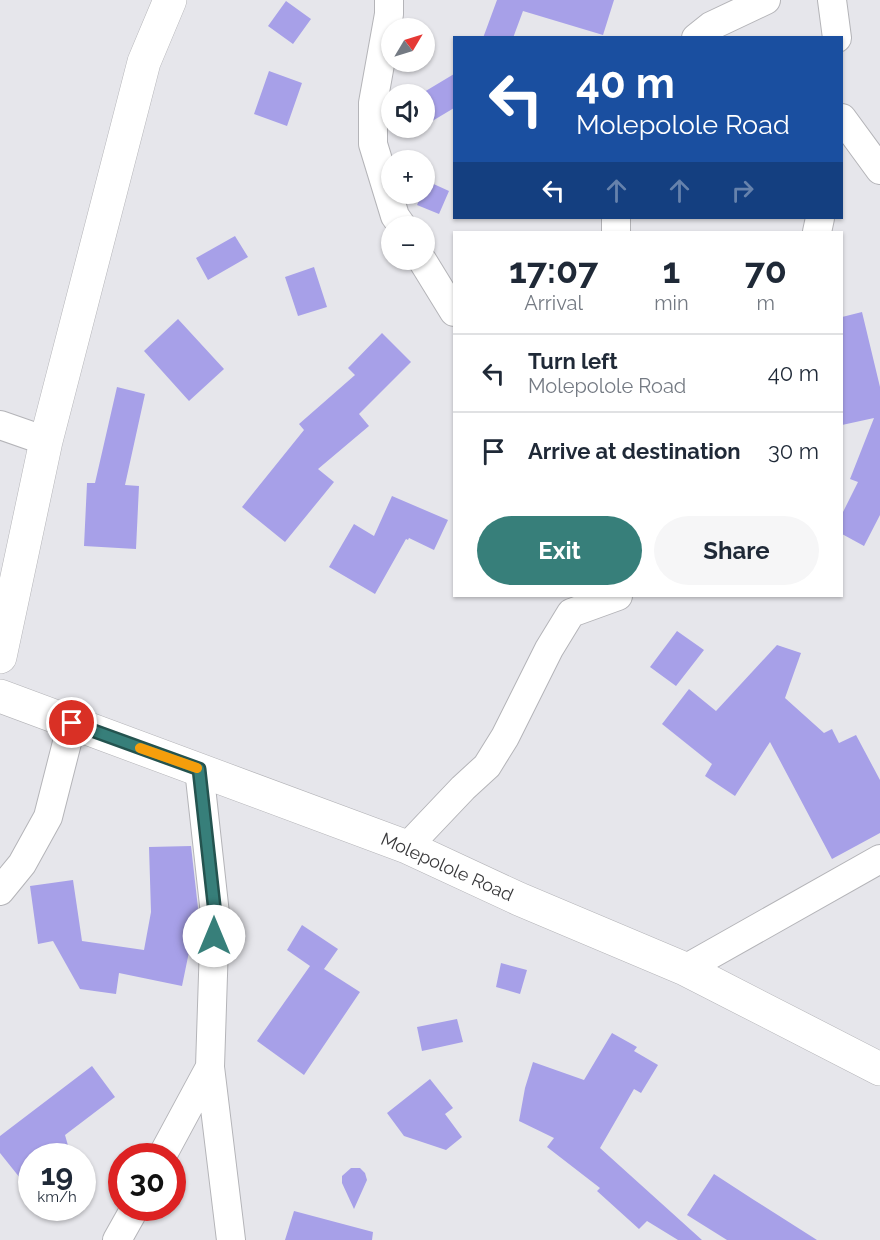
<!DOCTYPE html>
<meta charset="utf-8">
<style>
body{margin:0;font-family:Raleway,sans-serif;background:#f6f6f7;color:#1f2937;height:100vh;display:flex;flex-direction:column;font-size:22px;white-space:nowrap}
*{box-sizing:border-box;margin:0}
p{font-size:20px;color:#747a83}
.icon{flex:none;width:33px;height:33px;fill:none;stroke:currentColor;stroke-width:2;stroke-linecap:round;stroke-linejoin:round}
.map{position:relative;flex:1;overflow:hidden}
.details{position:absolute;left:453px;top:231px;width:390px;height:366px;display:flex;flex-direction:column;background:#fff;border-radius:0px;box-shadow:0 2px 4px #0004}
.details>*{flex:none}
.banner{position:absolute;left:453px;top:36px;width:390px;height:183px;border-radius:0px;box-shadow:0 2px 4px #0004;background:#1a4fa0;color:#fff;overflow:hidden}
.needle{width:39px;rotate:52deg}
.tools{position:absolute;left:381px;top:18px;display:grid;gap:12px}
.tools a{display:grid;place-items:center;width:54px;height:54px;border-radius:50%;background:#fff;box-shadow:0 2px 4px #0004;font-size:30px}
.speed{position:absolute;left:18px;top:1143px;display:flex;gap:12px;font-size:30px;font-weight:700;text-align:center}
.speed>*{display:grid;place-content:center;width:78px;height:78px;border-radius:50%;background:#fff;box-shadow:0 2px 4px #0004;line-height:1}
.speed small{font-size:15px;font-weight:400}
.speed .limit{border:9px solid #d22;background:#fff;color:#111}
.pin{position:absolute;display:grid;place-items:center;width:51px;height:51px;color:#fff;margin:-26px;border:3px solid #fff;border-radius:50%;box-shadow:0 2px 6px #0007}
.me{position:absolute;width:66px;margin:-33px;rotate:0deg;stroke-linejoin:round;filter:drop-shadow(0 0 4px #0008)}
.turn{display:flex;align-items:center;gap:21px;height:126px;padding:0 24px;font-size:27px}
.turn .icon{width:78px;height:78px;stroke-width:2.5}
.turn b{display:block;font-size:42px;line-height:51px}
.lanes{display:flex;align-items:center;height:57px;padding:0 24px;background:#0003;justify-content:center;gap:30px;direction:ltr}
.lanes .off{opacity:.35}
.eta{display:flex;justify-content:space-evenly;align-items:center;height:102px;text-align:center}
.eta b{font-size:36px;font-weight:700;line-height:42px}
.button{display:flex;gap:12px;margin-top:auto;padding:12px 24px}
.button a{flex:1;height:69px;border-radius:36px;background:#377f7a;color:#fff;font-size:24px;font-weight:700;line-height:69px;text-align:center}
.button a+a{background:#f6f6f7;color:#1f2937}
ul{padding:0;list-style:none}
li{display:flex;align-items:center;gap:18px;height:78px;padding:0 24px;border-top:2px solid #e0e1e3}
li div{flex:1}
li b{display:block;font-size:22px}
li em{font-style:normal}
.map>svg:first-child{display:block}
.building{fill:#a7a0e8}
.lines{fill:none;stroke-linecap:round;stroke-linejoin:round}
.street-casing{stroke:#b4b4b8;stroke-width:30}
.secondary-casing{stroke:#b4b4b8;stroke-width:34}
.primary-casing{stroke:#b4b4b8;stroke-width:34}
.street{stroke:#fff;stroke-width:28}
.secondary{stroke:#fff;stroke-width:33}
.primary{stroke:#fff;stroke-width:33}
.route-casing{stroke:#24534f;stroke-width:15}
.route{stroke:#377f7a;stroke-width:10}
.slow{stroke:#f59e0b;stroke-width:10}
.labels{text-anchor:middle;stroke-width:4.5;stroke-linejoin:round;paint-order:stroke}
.street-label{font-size:18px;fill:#39393b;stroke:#fff}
</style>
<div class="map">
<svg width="880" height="1240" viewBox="0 0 880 1240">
<rect width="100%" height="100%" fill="#e6e6eb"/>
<path class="building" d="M497,0h117l-11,35 -80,-24 -10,27h-30z
M286,1l25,18 -18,25 -25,-18z
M269,71l33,12 -15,43 -33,-12z
M454,74v34l-30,18v-34z
M427,181l22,10 -10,23 -22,-9 5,-11h2z
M235,236l13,21 -40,23 -12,-22z
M314,267l13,40 -29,9 -13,-39z
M862,312l18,75v128l-16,31 -22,-12v-20l16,-32 -8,-3 24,-61 -32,7v-108z
M178,319l46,50 -35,32 -45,-50z
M382,333l29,29 -52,52 10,12 -51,43 16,13 -49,60 -43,-35 62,-77 -5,-6 56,-49 -7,-7z
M117,387l28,7 -20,91 14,1 -3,63 -52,-3 3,-63h8z
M392,496l56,24 -14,30 -25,-12 -1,2 -2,-1 -31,55 -46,-27 25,-43 20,12z
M677,631l27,19 -28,36 -26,-19z
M777,645l24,8 -16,45 39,35 8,-4 7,14 17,-8 24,45v53l-48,26 -62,-117 -35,54 -30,-20 7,-12 -50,-40 27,-35 27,22z
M191,846l7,62 -16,78 -63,-13 -3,21 -36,-5 -27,-48 -15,3 -8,-58 43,-6 9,61 62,9 7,-38 -2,-65z
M302,925l36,24 -14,20 36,23 -56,83 -47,-34 53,-75 -23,-16z
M501,963l26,7 -7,24 -24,-7z
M457,1019l6,23 -41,9 -5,-24z
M612,1033l25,14 -3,4 24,14 -17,28 -7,-4 -34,59 102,92h-24l-31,-19 -8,8 -42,-38 3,-3 -53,-41 7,-9 -35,-17 6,-33 8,-26 51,18z
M92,1066l23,31 -50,38 6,21h-39v37l-32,-40v-17z
M430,1079l23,29 -8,6 17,23 -16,13 -42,-14 -17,-23z
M351,1168h9l5,5 2,7 -13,29 -12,-26v-7z
M714,1174l40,26 63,40h-90l-40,-25z
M294,1211l79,21 -1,8h-87z"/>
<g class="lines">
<g class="street-casing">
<path id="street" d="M389,0v14l-16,89v41l22,72 7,10
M832,0l5,38
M696,38l15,-12 55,-26
M842,118l38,52
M616,232v-14
M817,232l3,-14
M422,260l32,52
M0,425l46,16
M199,769l16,145 -5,153 21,173
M407,847l56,-59 24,-22 18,-29 44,-88 22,-36 47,-17
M0,891l22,-27 26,-47 24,-94
M685,969l195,-110
M162,1156l48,-89
M117,1240l18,-32"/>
</g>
<g class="secondary-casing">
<path id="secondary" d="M0,657l46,-216 98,-379 26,-62"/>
</g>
<g class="primary-casing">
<path id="primary" d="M0,696l407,151 112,52 166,70 195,100"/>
</g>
<use href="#street" class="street"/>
<use href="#secondary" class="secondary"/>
<use href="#primary" class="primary"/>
</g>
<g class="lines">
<g class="route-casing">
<path id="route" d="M72,723l127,46 16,145 -1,22"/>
</g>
<use href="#route" class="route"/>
<path class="slow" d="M140,748l57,20"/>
</g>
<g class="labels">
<g class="street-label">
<text transform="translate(447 867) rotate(24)" y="6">Molepolole Road</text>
</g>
</g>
</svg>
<div class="tools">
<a><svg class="needle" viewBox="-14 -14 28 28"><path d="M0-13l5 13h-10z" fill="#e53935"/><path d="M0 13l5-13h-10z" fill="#747a83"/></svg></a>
<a><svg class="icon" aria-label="sound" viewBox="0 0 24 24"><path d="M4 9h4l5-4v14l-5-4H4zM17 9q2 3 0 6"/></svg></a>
<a>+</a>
<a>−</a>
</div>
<div class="speed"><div>19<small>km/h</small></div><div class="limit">30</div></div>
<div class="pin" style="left:72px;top:723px;background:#d93025"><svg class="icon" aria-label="arrive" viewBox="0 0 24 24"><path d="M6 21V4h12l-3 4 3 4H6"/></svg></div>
<svg class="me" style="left:214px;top:936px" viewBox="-20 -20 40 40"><circle r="19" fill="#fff"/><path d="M0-13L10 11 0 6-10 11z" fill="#377f7a"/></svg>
<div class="banner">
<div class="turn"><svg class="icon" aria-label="left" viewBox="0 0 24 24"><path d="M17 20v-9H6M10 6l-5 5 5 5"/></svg><div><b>40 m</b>Molepolole Road</div></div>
<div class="lanes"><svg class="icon" aria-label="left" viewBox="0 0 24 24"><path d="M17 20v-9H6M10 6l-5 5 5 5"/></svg><svg class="icon off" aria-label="ahead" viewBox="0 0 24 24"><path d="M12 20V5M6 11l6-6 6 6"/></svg><svg class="icon off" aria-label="ahead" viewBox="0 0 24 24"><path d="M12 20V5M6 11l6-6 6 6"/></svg><svg class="icon off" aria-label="right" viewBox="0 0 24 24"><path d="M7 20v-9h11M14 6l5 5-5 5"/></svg></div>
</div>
<section class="details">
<div class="eta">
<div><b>17:07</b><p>Arrival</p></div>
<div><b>1</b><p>min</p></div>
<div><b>70</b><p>m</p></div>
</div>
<ul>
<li><svg class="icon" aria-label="left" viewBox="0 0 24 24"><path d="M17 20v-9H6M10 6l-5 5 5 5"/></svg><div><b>Turn left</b><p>Molepolole Road</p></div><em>40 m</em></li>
<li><svg class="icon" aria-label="arrive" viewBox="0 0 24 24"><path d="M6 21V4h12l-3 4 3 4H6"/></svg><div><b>Arrive at destination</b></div><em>30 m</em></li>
</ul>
<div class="button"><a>Exit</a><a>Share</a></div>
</section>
</div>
